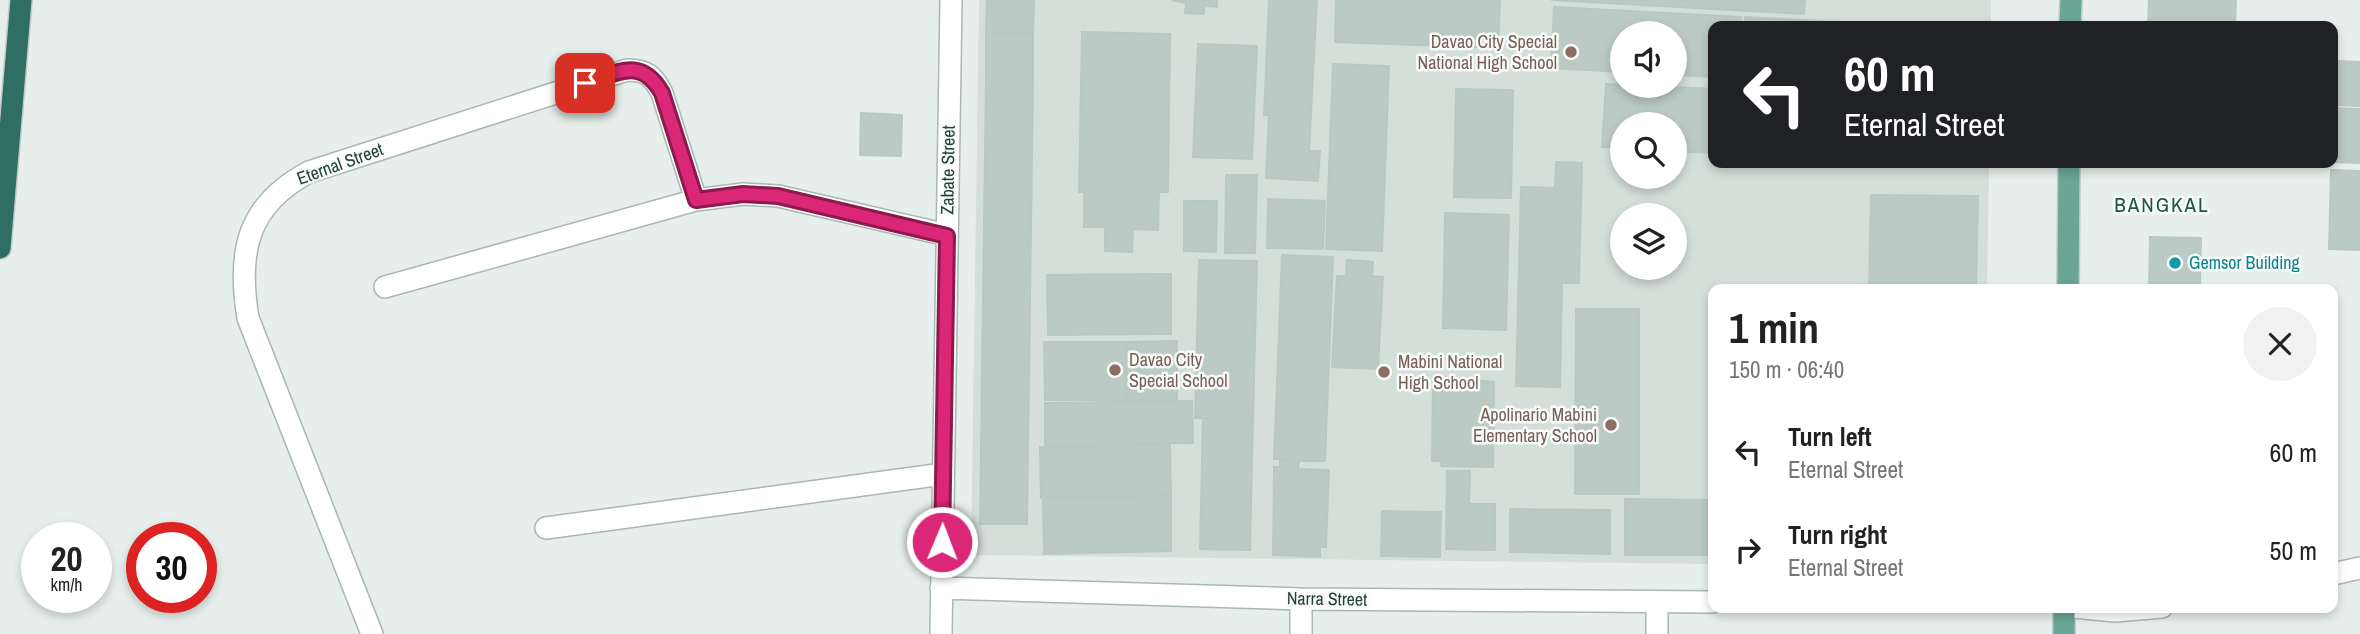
<!DOCTYPE html>
<meta charset="utf-8">
<style>
body{margin:0;font-family:"Archivo Narrow",sans-serif;background:#f2f2f2;color:#222;height:100vh;display:flex;flex-direction:column;font-size:26px;white-space:nowrap}
*{box-sizing:border-box;margin:0}
p{font-size:23px;color:#767676}
.icon{flex:none;width:38px;height:38px;fill:none;stroke:currentColor;stroke-width:2;stroke-linecap:round;stroke-linejoin:round}
.map{position:relative;flex:1;overflow:hidden}
.drawer{position:absolute;left:1708px;top:284px;width:630px;height:329px;display:flex;flex-direction:column;background:#fff;border-radius:14px;box-shadow:0 4px 10px #0003}
.drawer>*{flex:none}
.hud{position:absolute;left:1708px;top:21px;width:630px;height:147px;border-radius:14px;box-shadow:0 4px 10px #0003;background:#202124;color:#fff;overflow:hidden}
.tools{position:absolute;left:1610px;top:21px;display:grid;gap:14px}
.tools a{display:grid;place-items:center;width:77px;height:77px;border-radius:50%;background:#fff;box-shadow:0 4px 10px #0003;font-size:35px}
.speed{position:absolute;left:21px;top:522px;display:flex;gap:14px;font-size:35px;font-weight:700;text-align:center}
.speed>*{display:grid;place-content:center;width:91px;height:91px;border-radius:50%;background:#fff;box-shadow:0 4px 10px #0003;line-height:1}
.speed small{font-size:18px;font-weight:400}
.speed .limit{border:10px solid #d22;background:#fff;color:#111}
.pin{position:absolute;display:grid;place-items:center;width:60px;height:60px;color:#fff;margin:-30px;border-radius:14px;box-shadow:0 4px 10px #0006}
.me{position:absolute;width:77px;margin:-38px;rotate:1deg;stroke-linejoin:round;filter:drop-shadow(0 0 5px #0008)}
.turn{display:flex;align-items:center;gap:24px;height:147px;padding:0 21px;font-size:32px}
.turn .icon{width:91px;height:91px;stroke-width:2.5}
.turn b{display:block;font-size:49px;line-height:60px}
.round{display:grid;place-items:center;flex:none;width:74px;height:74px;border-radius:37px;background:#f2f2f2}
.summary{display:flex;align-items:center;justify-content:space-between;height:119px;padding:0 21px}
h1{font-size:42px;font-weight:700;line-height:52px}
ul{padding:0;list-style:none}
li{display:flex;align-items:center;gap:21px;height:98px;padding:0 21px}
li div{flex:1}
li b{display:block;font-size:26px}
li em{font-style:normal}
.map>svg:first-child{display:block}
.built{fill:#d4dfda;fill-rule:evenodd}
.building{fill:#bbcac4;stroke:#b8c9c2;stroke-width:2}
.lines{fill:none;stroke-linecap:round;stroke-linejoin:round}
.street-casing{stroke:#a8b8b2;stroke-width:24}
.primary-casing{stroke:#c2cac8;stroke-width:24}
.highway-casing{stroke:#c2cac8;stroke-width:24}
.street{stroke:#fff;stroke-width:21}
.primary{stroke:#6aa596;stroke-width:21}
.highway{stroke:#2f6f62;stroke-width:21}
.route-casing{stroke:#8e194d;stroke-width:18}
.route{stroke:#db2777;stroke-width:12}
.education-dot{fill:#8d6e63;stroke:#f7fbf9;stroke-width:2.5}
.culture-dot{fill:#0f9aa8;stroke:#f7fbf9;stroke-width:2.5}
.labels{text-anchor:middle;stroke-width:5;stroke-linejoin:round;paint-order:stroke}
.education-label{font-size:18px;fill:#785e54;stroke:#f7fbf9;text-anchor:end}
.street-label{font-size:18px;fill:#24423a;stroke:#f7fbf9}
.culture-label{font-size:18px;fill:#0d838f;stroke:#f7fbf9;text-anchor:start}
.quarter-label{font-size:21px;letter-spacing:2px;fill:#1f5548;stroke:#f7fbf9}
</style>
<div class="map">
<svg width="2360" height="634" viewBox="0 0 2360 634">
<rect width="100%" height="100%" fill="#e6efeb"/>
<path class="built" d="M979,0h1012v26h-278v137h276l-2,126h-274v275l-742,-9zM1622,33h53v53h-53zM1622,124h53v53h-53zM1622,215h53v53h-53z"/>
<path class="building" d="M987,0h47l-1,33h-47z
M1171,0h46v7l-13,-1v8l-19,-1 1,-10z
M1269,0h48l-8,151h11l-2,30 -52,-3 3,-63h-5z
M1336,0h164l-2,48 -163,-6z
M1551,0h254l-1,14z
M2149,0h87l-1,26h-87z
M1554,7l187,10 -1,9h-27v51l-38,-2v-42h-53v39l-71,-4z
M1745,17l171,9h-172z
M1082,32l88,2 -2,158h-9l-1,38 -25,-1 -1,23 -27,-1v-24h-21v-35h-5z
M986,33h47v45l-47,-1z
M1198,44l59,2 -5,113 -59,-2z
M2336,61l24,1v44l-26,-1z
M1333,64l56,2 -7,185 -56,-2z
M986,77l47,1 -6,446h-47z
M1606,84l107,5v64l-38,-2v-27h-53v24l-20,-1z
M1456,89l57,1 -2,108 -57,-1z
M2333,108l27,1v54l-27,-1z
M861,113l41,2 -1,41 -41,-1z
M1556,162l26,1 -3,120h-17l-2,104 -44,-1 5,-199 34,1z
M2331,170l29,1v79l-31,-1z
M1226,175h31l-2,78h-30z
M1871,195l107,1 -2,93h-107z
M1268,199l57,2 -2,48 -56,-1z
M1184,201h33l-1,51 -32,-1z
M1445,213l64,2 -3,115 -63,-2z
M2150,237l51,1 -1,51h-51z
M1282,255l51,2 -8,204 -51,-2z
M1199,260l58,1 -4,158 -58,-1z
M1347,260l26,2 -1,14 11,1 -5,92 -46,-2 5,-91h9z
M1171,274v60l-123,1 -1,-60z
M1576,309h63v185h-64z
M1177,341v59h-50l-1,-58z
M1044,342h82l1,58h-82z
M1444,377l50,5 -1,85 -52,-1 1,-5h-10l1,-79h10z
M1192,401l1,42 -148,2v-42z
M1203,418l50,1 -3,131 -50,-1z
M1170,445l1,50 -130,3 -1,-51z
M1280,459l19,1 -1,9 31,1 -3,77h-6v10l-47,-2 1,-88h6z
M1447,471h23l-1,33h26v46l-49,-1z
M1171,496v55l-127,3 -1,-55z
M1625,499l88,1v55h-88z
M1510,509l100,1v44l-100,-2z
M1382,511l59,1 -1,45 -59,-1z"/>
<g class="lines">
<g class="street-casing">
<path id="street" d="M385,287l311,-87 47,-6 35,2 169,39
M546,528l397,-54
M2333,574l27,-6
M941,588l360,11 412,3
M2074,607l41,4 47,-4
M372,634l-124,-316c-11,-66 -1,-113 61,-146l318,-102c20,0 26,6 35,23l34,107
M941,634l10,-634
M1301,634v-35
M1657,634v-32"/>
</g>
<g class="primary-casing">
<path id="primary" d="M2070,26l1,-26
M2068,289l1,-126
M2064,634v-27"/>
</g>
<g class="highway-casing">
<path id="highway" d="M0,248l21,-248"/>
</g>
<use href="#street" class="street"/>
<use href="#primary" class="primary"/>
<use href="#highway" class="highway"/>
</g>
<g class="lines">
<g class="route-casing">
<path id="route" d="M585,83c33,-10 56,-27 77,10l34,107 47,-6 35,2 169,40 -5,306"/>
</g>
<use href="#route" class="route"/>
</g>
<g class="education-dot">
<circle cx="1571" cy="52" r="7"/>
<circle cx="1115" cy="370" r="7"/>
<circle cx="1384" cy="372" r="7"/>
<circle cx="1611" cy="425" r="7"/>
</g>
<circle class="culture-dot" cx="2175" cy="263" r="7"/>
<g class="labels">
<g class="education-label">
<text x="1557" y="48">Davao City Special<tspan x="1557" dy="21">National High School</tspan></text>
<text x="1129" y="366" text-anchor="start">Davao City<tspan x="1129" dy="21">Special School</tspan></text>
<text x="1398" y="368" text-anchor="start">Mabini National<tspan x="1398" dy="21">High School</tspan></text>
<text x="1597" y="421">Apolinario Mabini<tspan x="1597" dy="21">Elementary School</tspan></text>
</g>
<g class="street-label">
<text transform="translate(340 164) rotate(-20)" y="6">Eternal Street</text>
<text transform="translate(948 170) rotate(-89)" y="6">Zabate Street</text>
<text transform="translate(1327 599) rotate(1)" y="6">Narra Street</text>
</g>
<g class="culture-label">
<text x="2189" y="269">Gemsor Building</text>
</g>
<g class="quarter-label">
<text x="2162" y="212">BANGKAL</text>
</g>
</g>
</svg>
<div class="tools">
<a><svg class="icon" aria-label="sound" viewBox="0 0 24 24"><path d="M4 9h4l5-4v14l-5-4H4zM17 9q2 3 0 6"/></svg></a>
<a><svg class="icon" aria-label="search" viewBox="0 0 24 24"><circle cx="10" cy="10" r="6"/><path d="M15 15l6 6"/></svg></a>
<a><svg class="icon" aria-label="layers" viewBox="0 0 24 24"><path d="M12 4l9 5-9 5-9-5zM3 14l9 5 9-5"/></svg></a>
</div>
<div class="speed"><div>20<small>km/h</small></div><div class="limit">30</div></div>
<div class="pin" style="left:585px;top:83px;background:#d93025"><svg class="icon" aria-label="arrive" viewBox="0 0 24 24"><path d="M6 21V4h12l-3 4 3 4H6"/></svg></div>
<svg class="me" style="left:942px;top:542px" viewBox="-20 -20 40 40"><circle r="17" fill="#db2777" stroke="#fff" stroke-width="3"/><path d="M0-11L8 9 0 5-8 9z" fill="#fff"/></svg>
<div class="hud">
<div class="turn"><svg class="icon" aria-label="left" viewBox="0 0 24 24"><path d="M17 20v-9H6M10 6l-5 5 5 5"/></svg><div><b>60 m</b>Eternal Street</div></div>
</div>
<section class="drawer">
<div class="summary"><div><h1>1 min</h1><p>150 m · 06:40</p></div><a class="round"><svg class="icon" aria-label="close" viewBox="0 0 24 24"><path d="M6 6l12 12M18 6L6 18"/></svg></a></div>
<ul>
<li><svg class="icon" aria-label="left" viewBox="0 0 24 24"><path d="M17 20v-9H6M10 6l-5 5 5 5"/></svg><div><b>Turn left</b><p>Eternal Street</p></div><em>60 m</em></li>
<li><svg class="icon" aria-label="right" viewBox="0 0 24 24"><path d="M7 20v-9h11M14 6l5 5-5 5"/></svg><div><b>Turn right</b><p>Eternal Street</p></div><em>50 m</em></li>
</ul>
</section>
</div>
